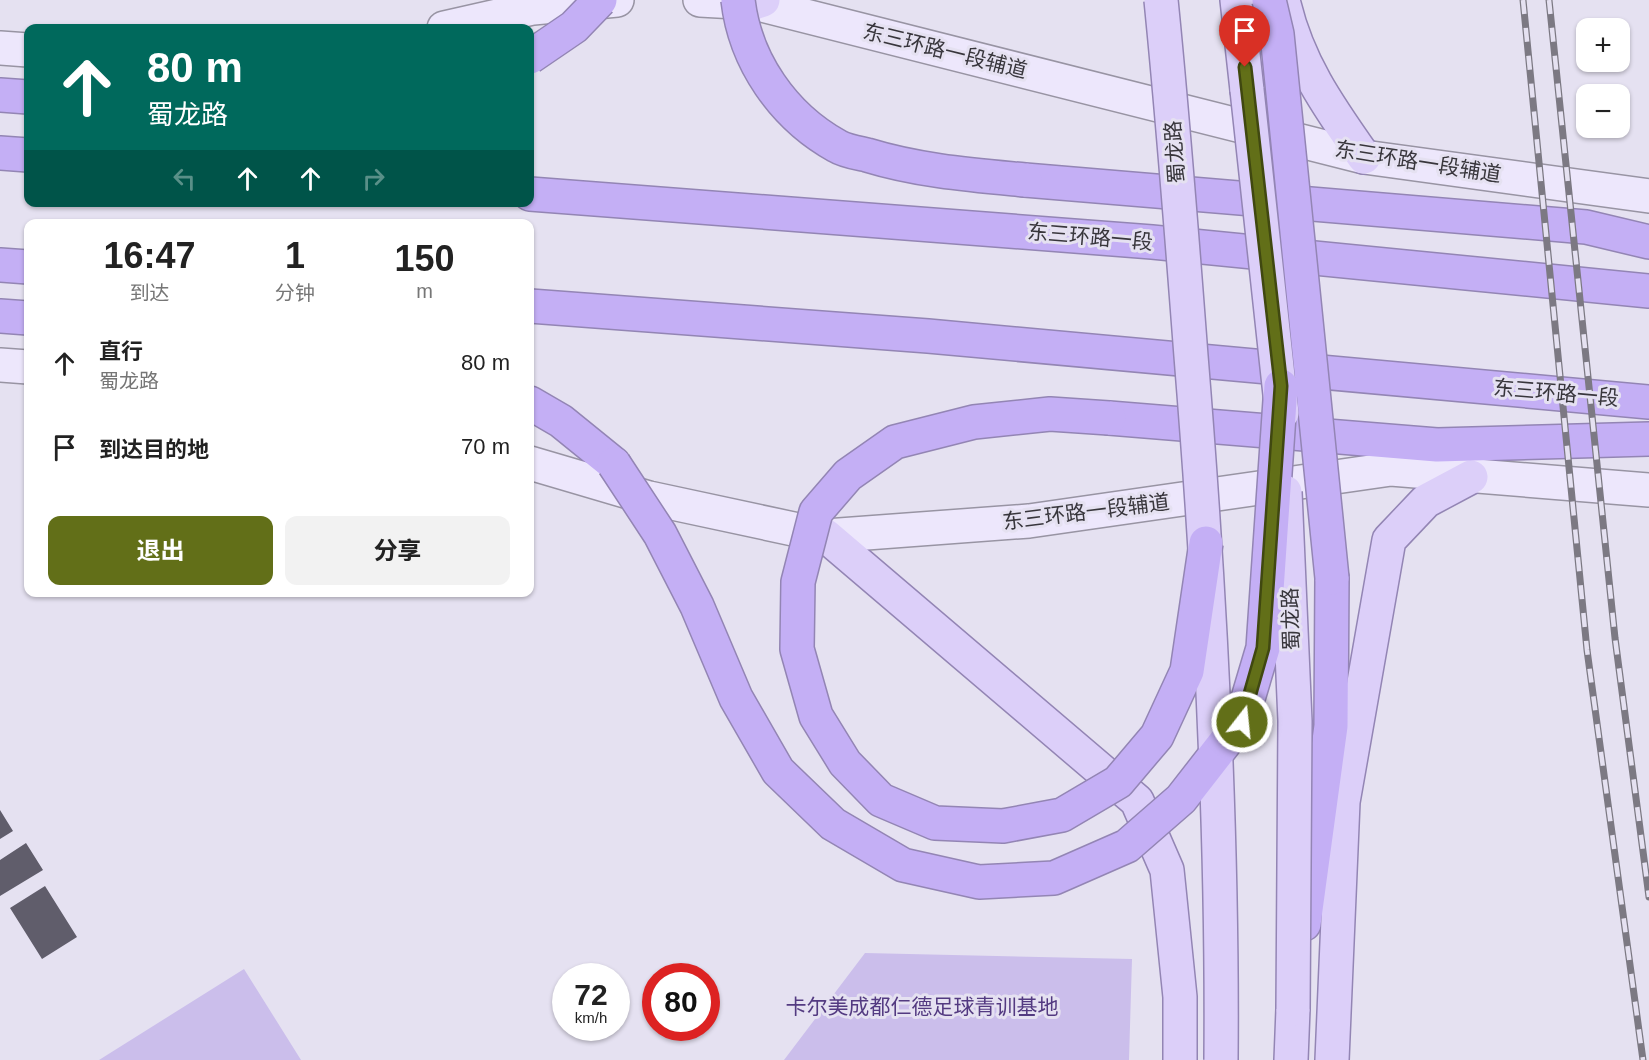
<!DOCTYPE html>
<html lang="zh">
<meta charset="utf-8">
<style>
body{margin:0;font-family:Arial,"Noto Sans SC",sans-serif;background:#f2f2f2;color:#222;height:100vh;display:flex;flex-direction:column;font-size:22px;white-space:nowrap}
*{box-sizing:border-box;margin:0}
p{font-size:20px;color:#767676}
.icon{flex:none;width:33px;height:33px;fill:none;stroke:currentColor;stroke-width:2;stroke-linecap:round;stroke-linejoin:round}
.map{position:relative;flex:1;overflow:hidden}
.panel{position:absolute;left:24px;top:219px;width:510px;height:378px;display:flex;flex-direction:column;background:#fff;border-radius:12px;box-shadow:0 2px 4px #0004}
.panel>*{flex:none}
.guide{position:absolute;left:24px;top:24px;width:510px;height:183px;border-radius:12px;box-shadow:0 2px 4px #0004;background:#00695c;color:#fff;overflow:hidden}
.buttons{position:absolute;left:1576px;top:18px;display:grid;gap:12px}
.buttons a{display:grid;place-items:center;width:54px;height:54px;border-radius:12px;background:#fff;box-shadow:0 2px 4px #0004;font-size:30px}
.speed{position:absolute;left:552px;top:963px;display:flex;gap:12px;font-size:30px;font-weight:700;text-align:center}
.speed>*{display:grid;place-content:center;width:78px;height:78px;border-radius:50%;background:#fff;box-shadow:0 2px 4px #0004;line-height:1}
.speed small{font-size:15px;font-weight:400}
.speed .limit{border:9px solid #d22;background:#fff;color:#111}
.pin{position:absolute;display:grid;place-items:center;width:51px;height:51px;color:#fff;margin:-62px -26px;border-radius:50% 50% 50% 0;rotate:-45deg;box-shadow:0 0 6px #0007}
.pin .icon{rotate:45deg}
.me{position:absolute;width:66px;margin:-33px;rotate:16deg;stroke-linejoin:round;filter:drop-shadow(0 0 4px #0008)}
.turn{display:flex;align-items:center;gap:21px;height:126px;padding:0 24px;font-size:27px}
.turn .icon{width:78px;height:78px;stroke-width:2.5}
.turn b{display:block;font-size:42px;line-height:51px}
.lanes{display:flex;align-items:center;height:57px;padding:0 24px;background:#0003;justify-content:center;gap:30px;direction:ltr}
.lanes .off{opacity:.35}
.eta{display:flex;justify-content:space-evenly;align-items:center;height:102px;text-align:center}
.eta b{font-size:36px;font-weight:700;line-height:42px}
.action{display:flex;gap:12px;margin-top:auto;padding:12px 24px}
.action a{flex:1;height:69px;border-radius:12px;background:#626f18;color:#fff;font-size:24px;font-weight:700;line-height:69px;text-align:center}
.action a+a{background:#f2f2f2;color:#222}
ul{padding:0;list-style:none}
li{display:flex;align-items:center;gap:18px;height:84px;padding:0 24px}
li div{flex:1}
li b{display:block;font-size:22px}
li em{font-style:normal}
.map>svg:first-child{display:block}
.green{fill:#cbbeeb}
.building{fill:#605d6b}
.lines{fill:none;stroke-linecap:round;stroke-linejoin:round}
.secondary-casing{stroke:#9894a3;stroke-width:36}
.primary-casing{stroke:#9385b4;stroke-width:36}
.highway-casing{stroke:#9385b4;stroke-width:36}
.secondary{stroke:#ede7fc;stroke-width:33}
.primary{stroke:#dccff9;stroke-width:33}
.highway{stroke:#c4aff5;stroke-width:33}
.rail-casing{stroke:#7c7983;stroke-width:7}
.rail{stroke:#e5e1f1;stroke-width:4.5;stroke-dasharray:14;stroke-linecap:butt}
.primary-bridge-casing{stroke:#9385b4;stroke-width:36;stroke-linecap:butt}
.highway-bridge-casing{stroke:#9385b4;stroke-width:36;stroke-linecap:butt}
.primary-bridge{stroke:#dccff9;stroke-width:33}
.highway-bridge{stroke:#c4aff5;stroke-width:33}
.route-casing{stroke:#404810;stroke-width:15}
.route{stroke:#626f18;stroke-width:10}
.labels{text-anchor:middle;stroke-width:6;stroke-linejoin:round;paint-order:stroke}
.street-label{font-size:21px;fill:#38363c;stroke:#e5e1f1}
.park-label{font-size:21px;fill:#533a81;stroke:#e5e1f1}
</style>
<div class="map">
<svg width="1649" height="1060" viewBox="0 0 1649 1060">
<rect width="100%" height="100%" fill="#e5e1f1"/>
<path class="green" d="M865,953l267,6 -3,101h-345z
M244,969l57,91h-202z"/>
<path class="building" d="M0,810l13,21 -13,8z
M26,843l17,27 -43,26v-36z
M45,886l32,51 -35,22 -32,-51z"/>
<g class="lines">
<g class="secondary-casing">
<path id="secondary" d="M700,0l54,3 610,154 285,39
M444,28l89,-20 84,-8
M0,48l28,2
M0,365l28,2
M530,463l119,35 177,38 203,-15 362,-52 258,21"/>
</g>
<g class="primary-casing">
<path id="primary" d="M1237,0l10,90
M1283,0c14,62 45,106 81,157
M754,3l9,-3
M826,536l311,265 30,69 13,127v63
M1291,1060l2,-51
M1332,1060l11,-258 46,-262 37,-39 45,-24"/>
</g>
<g class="highway-casing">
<path id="highway" d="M0,95l28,2
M0,153l28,2
M1025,180l561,47 63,15
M530,194l622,48 497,49
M0,265l28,2
M530,306l398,30 721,66
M0,316l28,2
M530,403l31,18 53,43
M1109,418l328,27 212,-6
M1304,924l27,-198 1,-148"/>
</g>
<use href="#secondary" class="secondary"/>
<use href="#primary" class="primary"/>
<use href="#highway" class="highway"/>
<g class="rail-casing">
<path id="rail" d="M1523,0l64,650 56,410
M1549,0l66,638 34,259"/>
</g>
<use href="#rail" class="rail"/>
<g class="primary-bridge-casing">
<path id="primary-bridge" d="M1161,0c12,119 21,237 30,356 19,234 32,469 30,704
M1247,90l35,323
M1285,492l10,229 -2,288"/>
</g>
<g class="highway-bridge-casing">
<path id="highway-bridge" d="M738,0c7,61 45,116 99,146 8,5 21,7 30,9 52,16 105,20 158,25
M1269,0l8,34 55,544
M530,57l44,-30 26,-27
M1109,418l-59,-4 -76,8 -79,20 -47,33 -32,37 -18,70 -1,67 19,67 29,47 36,37 54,23 68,3 59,-11 56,-33 39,-46 30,-65 19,-128
M614,464l46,70 37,72 39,92 42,73 55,53 70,41 76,17 75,-4 73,-32 54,-47 60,-77 22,-74 18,-262"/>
</g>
<use href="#primary-bridge" class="primary-bridge"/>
<use href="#highway-bridge" class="highway-bridge"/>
</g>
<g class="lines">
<g class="route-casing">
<path id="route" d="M1242,722l21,-74 18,-262 -36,-319"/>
</g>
<use href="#route" class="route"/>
</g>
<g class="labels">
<g class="street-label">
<text transform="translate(945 51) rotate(14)" y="7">东三环路一段辅道</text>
<text transform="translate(1175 152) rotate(-94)" y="7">蜀龙路</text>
<text transform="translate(1418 162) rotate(9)" y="7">东三环路一段辅道</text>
<text transform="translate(1090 237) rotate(5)" y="7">东三环路一段</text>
<text transform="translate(1556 393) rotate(5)" y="7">东三环路一段</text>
<text transform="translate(1086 512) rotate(-7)" y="7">东三环路一段辅道</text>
<text transform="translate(1291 619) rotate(-92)" y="7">蜀龙路</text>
</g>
<g class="park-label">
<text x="922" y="1014">卡尔美成都仁德足球青训基地</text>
</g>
</g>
</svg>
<div class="buttons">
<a>+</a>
<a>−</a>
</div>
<div class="speed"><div>72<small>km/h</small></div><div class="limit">80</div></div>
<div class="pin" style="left:1245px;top:67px;background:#d93025"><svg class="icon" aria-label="arrive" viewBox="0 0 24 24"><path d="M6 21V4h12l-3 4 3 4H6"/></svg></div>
<svg class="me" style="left:1242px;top:722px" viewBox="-20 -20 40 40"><circle r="17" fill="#626f18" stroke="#fff" stroke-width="3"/><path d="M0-11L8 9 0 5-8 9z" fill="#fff"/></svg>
<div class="guide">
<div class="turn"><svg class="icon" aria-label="ahead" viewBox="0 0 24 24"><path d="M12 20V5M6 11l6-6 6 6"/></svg><div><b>80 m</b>蜀龙路</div></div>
<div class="lanes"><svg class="icon off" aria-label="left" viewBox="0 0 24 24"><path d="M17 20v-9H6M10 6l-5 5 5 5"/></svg><svg class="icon" aria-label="ahead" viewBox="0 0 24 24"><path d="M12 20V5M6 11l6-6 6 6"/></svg><svg class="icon" aria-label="ahead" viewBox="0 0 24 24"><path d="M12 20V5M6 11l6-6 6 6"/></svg><svg class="icon off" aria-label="right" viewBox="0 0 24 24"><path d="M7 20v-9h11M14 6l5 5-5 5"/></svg></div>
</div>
<section class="panel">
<div class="eta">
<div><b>16:47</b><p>到达</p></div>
<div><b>1</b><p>分钟</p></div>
<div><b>150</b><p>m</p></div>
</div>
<ul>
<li><svg class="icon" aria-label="ahead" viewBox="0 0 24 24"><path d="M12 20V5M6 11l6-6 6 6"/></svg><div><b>直行</b><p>蜀龙路</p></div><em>80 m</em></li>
<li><svg class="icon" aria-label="arrive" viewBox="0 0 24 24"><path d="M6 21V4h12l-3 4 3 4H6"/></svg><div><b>到达目的地</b></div><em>70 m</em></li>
</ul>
<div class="action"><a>退出</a><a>分享</a></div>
</section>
</div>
